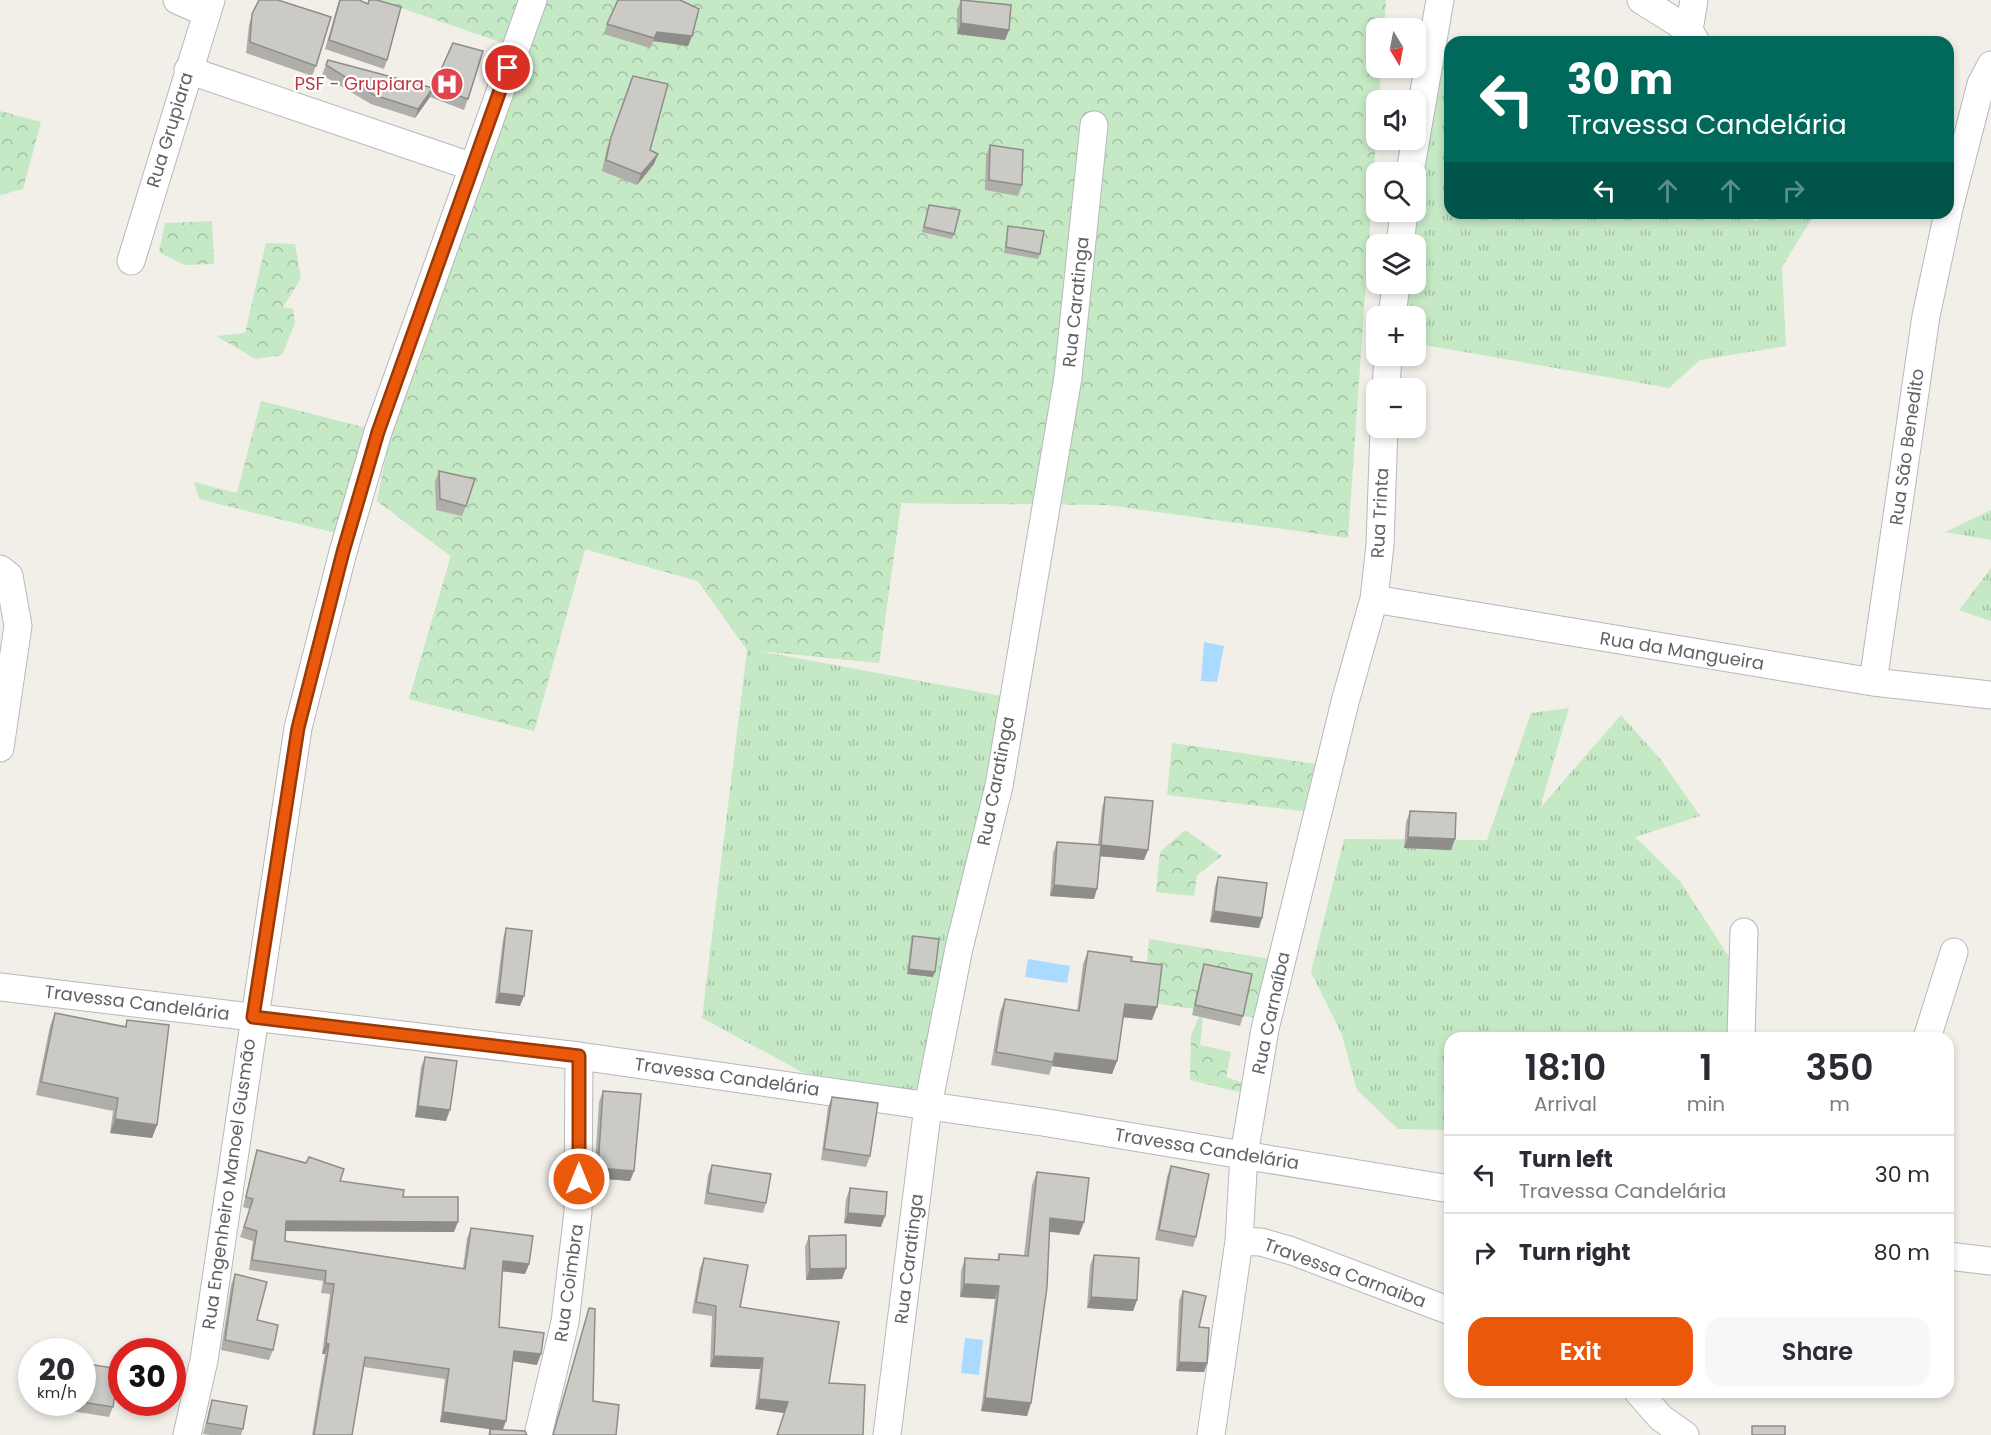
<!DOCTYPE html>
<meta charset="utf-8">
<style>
body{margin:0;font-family:Poppins,sans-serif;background:#f7f7f7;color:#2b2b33;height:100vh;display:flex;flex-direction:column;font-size:22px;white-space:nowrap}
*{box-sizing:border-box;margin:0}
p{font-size:20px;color:#7c7c81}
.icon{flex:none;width:33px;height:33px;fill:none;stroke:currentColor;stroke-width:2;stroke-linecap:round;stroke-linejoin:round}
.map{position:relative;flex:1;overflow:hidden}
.drawer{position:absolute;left:1444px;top:1032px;width:510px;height:366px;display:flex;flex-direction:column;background:#fff;border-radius:18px;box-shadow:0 3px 9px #0003}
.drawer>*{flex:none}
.guide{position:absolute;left:1444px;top:36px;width:510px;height:183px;border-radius:18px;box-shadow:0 3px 9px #0003;background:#00695c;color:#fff;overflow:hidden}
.needle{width:39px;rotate:170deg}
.controls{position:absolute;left:1366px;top:18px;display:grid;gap:12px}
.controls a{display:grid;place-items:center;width:60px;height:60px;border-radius:12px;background:#fff;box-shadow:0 3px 9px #0003;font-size:30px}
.speed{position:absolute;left:18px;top:1338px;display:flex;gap:12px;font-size:30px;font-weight:700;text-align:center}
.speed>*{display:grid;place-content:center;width:78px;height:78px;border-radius:50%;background:#fff;box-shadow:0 3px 9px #0003;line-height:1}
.speed small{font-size:15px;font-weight:400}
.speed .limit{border:9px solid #d22;background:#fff;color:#111}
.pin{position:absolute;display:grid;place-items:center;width:51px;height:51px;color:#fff;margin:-26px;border:3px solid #fff;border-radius:50%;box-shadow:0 2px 6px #0007}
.me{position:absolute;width:66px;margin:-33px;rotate:0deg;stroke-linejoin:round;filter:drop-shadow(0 0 4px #0008)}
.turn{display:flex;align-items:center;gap:21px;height:126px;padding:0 24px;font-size:27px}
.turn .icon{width:78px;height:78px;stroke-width:2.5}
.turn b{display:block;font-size:42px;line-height:51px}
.lanes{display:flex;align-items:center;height:57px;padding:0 24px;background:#0003;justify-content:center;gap:30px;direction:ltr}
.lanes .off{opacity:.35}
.eta{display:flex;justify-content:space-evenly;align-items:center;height:102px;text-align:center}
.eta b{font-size:36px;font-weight:600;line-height:42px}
.button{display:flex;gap:12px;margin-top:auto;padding:12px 24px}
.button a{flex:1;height:69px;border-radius:18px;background:#ea580c;color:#fff;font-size:24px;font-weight:600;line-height:69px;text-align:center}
.button a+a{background:#f7f7f7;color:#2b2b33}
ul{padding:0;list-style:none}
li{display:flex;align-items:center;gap:18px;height:78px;padding:0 24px;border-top:2px solid #e1e1e2}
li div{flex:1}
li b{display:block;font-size:22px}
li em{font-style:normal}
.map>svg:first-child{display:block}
.grass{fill:url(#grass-tufts)}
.forest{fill:url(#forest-crowns)}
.water{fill:#aadaff}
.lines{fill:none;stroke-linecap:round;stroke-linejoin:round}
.street-casing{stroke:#b5b8bc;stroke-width:29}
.street{stroke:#fff;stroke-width:27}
.wall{fill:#afaea9}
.shaded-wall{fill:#8f8d8a}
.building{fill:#cccac5;stroke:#8f8d8a;stroke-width:1.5}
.route-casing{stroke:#983908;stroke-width:15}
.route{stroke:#ea580c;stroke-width:10}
.labels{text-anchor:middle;stroke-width:4.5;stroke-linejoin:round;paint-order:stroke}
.health-label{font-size:18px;fill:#be3a42;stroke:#fff;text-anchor:end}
.street-label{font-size:18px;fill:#5f6368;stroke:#fff}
</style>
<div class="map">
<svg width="1991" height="1435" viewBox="0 0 1991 1435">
<defs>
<pattern id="grass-tufts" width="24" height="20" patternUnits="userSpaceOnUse" patternTransform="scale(1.5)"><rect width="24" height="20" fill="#c5e8c5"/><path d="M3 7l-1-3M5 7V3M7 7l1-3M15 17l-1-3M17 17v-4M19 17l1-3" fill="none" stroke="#a3c0a4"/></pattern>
<pattern id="forest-crowns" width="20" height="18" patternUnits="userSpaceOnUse" patternTransform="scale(1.5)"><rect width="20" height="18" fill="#c5e8c5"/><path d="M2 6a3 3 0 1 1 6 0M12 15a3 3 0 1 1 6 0" fill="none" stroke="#a3c0a4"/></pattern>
</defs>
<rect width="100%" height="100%" fill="#f1efe8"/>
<path class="grass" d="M1444,52l6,1v160h287l21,8 4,-8h53l-33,54 4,79 -86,14 -31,28 -250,-44 -3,-4v-24h-12l4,-32h8v-40h-4z
M473,167l538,337 -110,-1 -22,160 -120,-12 253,47 -96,393 -112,-18 -102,-55 45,-368 -49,-69 -113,-32 -51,182 -125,-32 42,-143 -74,-55z
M1991,510v30l-46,-8z
M1991,568v53l-32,-11z
M1569,708l-29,100 81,-93 40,45 39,56 -65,21 45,44 51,79 -4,78h-277v136l-5,-1 2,-43 -49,-1 -41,-39 -15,-55 -31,-63 33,-133 143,1 44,-127z"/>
<path class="forest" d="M378,0h142l-17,43z
M542,0h844l-2,28h-7v40h4l-33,470 -242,-33 -205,-2 -22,160 -132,-14 -49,-68 -113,-32 -51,182 -125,-32 42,-143 -74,-55 29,-147z
M0,111l41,11 -18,67 -23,6z
M212,221l2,43 -30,1 -25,-13 6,-29z
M266,243l29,1 6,34 -18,29 10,2 2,14 -13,32 -26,4 -40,-23 29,-3z
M261,401l110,28 -27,106 -145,-36 -5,-17 43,11z
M1172,743l151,22 -14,47 -142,-17z
M1185,830l37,26 -25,19 -3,21 -38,-4 4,-40z
M1149,939l121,20 -13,59 -47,-8 -7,8 -3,27 31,7 -5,25 23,8 -3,9 -56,-14 1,-45 11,-25 -58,-8z"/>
<path class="water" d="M1204,642l20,4 -7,36 -16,-1z
M1028,959l42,7 -3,17 -42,-6z
M965,1338l18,2 -4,35 -18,-2z"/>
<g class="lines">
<g class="street-casing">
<path id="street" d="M177,0l29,13
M1641,0l48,30
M1694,0l-5,30 7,12
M188,70l285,97
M1410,172l30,-172
M1948,212l33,-128 10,-19
M1400,244l4,-32
M131,261l80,-261
M1392,316l4,-32
M1386,388l2,-32
M0,569l9,7 9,50 -18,122
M1374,599l499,83 118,13
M1873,682l53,-366 22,-103
M0,987l579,69 463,66 408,67
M1741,1038l3,-106
M1927,1038l27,-86
M1239,1241l22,1 31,9 158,60
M1948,1256l43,5
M1638,1392l23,26 24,17
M187,1435l17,-75 94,-632 45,-176 35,-120 155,-432
M538,1435l27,-113 13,-110 1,-156
M887,1435l41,-329 31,-158 40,-162 69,-409 26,-252
M1211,1435l28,-194 5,-86 21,-126 80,-327 29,-103 6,-54 4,-117"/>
</g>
<use href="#street" class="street"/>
</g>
<path class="wall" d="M339,0h20l9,4 1,-4 18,60 -3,9 -59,-20z
M961,0l48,30 -4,10 -48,-6v-24z
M252,14l64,52 -4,10 -66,-23 3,-28z
M607,24l85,12 -4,10 -35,-5 -3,7 -46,-14z
M453,43l15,56 -4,11 -34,-13 -15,21 -44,-14 -49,-29 6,-15 105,28z
M611,137l47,17 -4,10 -17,21 -35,-14 5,-23z
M990,145l32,40 -4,11 -33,-6 1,-34z
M929,205l25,29 -2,5 -30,-7z
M1008,226l32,28 -2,5 -34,-6 3,-21z
M439,471l27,35 -4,10 -26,-6 -1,-29z
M1105,797l39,63 -44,-4 -6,43 -44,-3 3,-43 4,-11 41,3 4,-37z
M1410,811l41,39 -47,-2 2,-26z
M1218,877l44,41 -3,10 -49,-6 5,-35z
M506,928l14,78 -25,-3 8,-64z
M913,936l20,41 -26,-3 4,-33z
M1088,951l43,10 21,59 -29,-3 -6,44 -5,13 -60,-8 -3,9 -58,-10 9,-53 5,-13 72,12 6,-47z
M1204,964l39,52 -3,10 -48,-11 9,-41z
M55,1013l70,13 2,-6 30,105 -5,13 -42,-5 3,-22 -77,-16 14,-69z
M425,1057l21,64 -31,-4 6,-50z
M603,1091l31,80 -4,10 -36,-3 5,-76z
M832,1097l38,59 -4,11 -45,-7 7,-53z
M257,1150l83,31 63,16 51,35 -169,-1v10l178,27 4,-30 4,-10 58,36 -4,10 -23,-3 -3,56 38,38 -24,-4 -7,60 -3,9 24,5h-39l2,-6 -50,-7 5,-43 -81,-12 -12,68h-40l13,-81h-3l8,-60 -9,-1 2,-12 -74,-11 4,-29 -13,-4 10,-28 -7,-2 11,-47z
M712,1165l54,38 -3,10 -59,-9 4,-29z
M1171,1166l25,71 -3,10 -38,-7 12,-63z
M1037,1172l47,50 -5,13 -29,-3 -19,171 -4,13 -46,-5 14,-112 -35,-2 1,-26 4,-13 32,2 2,-6 25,1 8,-70z
M850,1188l31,39 -37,-4 2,-24z
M809,1236l37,32 -4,11 -36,1 -1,-33z
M1094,1255l43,45 -4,11 -46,-3 3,-42z
M704,1258l36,49 99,15 -55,91 -29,-4 5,-40 -50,-2 2,-51 -20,-3 8,-45z
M235,1274l22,46 16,30 -4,10 -48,-10 10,-65z
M1183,1291l16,36 8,36 -3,9 -28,-1 3,-71z
M82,1363l31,44 -4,10 -50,-8 1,-7h22z
M212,1400l31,29 -2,6h-30l-8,-1 6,-23z"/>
<path class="shaded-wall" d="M961,23l48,7 -4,10 -48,-6z
M657,32l35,4 -4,10 -35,-5 -3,7z
M433,88l-3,9 -15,21 3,-9z
M658,154l-4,10 -17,21 4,-11z
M1408,837l47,2 -4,11 -47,-2z
M1101,845l47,5 -4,10 -47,-4z
M1054,885l43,4 -3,10 -44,-3z
M1214,911l48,7 -3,10 -49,-6z
M909,969l26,3 -2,5 -26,-3z
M499,993l25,3 -4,10 -25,-3z
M1125,1004l32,3 -5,13 -32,-3z
M1055,1053l62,8 -5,13 -60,-8z
M418,1106l32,4 -4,11 -31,-4z
M115,1119l42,6 -5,13 -42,-5z
M598,1168l36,3 -4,10 -36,-3z
M848,1213l37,3 -4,11 -37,-4z
M1050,1218l34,4 -5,13 -33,-4z
M286,1221l172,1 -4,10 -171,-1z
M503,1261l26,3 -4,10 -26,-3z
M846,1268l-4,11 -36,1 4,-11z
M964,1284l35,2 -4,13 -35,-2z
M1091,1297l46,3 -4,11 -46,-3z
M326,1343l3,1 -4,10h-3z
M514,1351l27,3 -4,11 -26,-4z
M714,1356l49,2 -3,11 -50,-2z
M1179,1362l28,1 -3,9 -28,-1z
M985,1398l46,5 -4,13 -46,-5z
M759,1399l29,3 -4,11 -29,-4z
M443,1412l63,9 -4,10 -62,-9z"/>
<path class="building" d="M259,0h19l53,17 -15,49 -66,-24 2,-28z
M340,0h19l9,4 1,-4h8l24,7 -14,53 -58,-20z
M618,0h62l19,9 -7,27 -35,-4 -3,6 -47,-14z
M961,0l50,5 -2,25 -48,-7z
M453,43l30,8 -15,48 -35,-12z
M328,60l105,28 -15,21 -44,-14 -48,-30z
M633,76l35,8 -18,66 8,4 -17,20 -35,-14 5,-23z
M990,145l33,5 -1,35 -33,-5z
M929,205l31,5 -6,24 -30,-7z
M1008,226l36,5 -4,23 -34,-7z
M439,471l36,8 -9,27 -26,-7z
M1105,797l48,4 -5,49 -47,-5z
M1410,811l46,2 -1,26 -47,-2z
M1057,842l44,3 -4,44 -43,-4z
M1218,877l49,6 -5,35 -48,-7z
M506,928l26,3 -8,65 -25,-3z
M913,936l26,3 -4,33 -26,-3z
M1088,951l44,6 -1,4 31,4 -5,42 -32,-3 -8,57 -62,-8 -2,9 -57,-10 9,-53 74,12z
M1204,964l48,10 -9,42 -48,-11z
M55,1013l71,14 1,-7 42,5 -12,100 -42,-6 3,-21 -77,-16z
M425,1057l32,4 -7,49 -32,-4z
M603,1091l38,3 -7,77 -36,-3z
M832,1097l46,6 -8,53 -46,-7z
M257,1150l49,13 3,-6 35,12 -4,12 64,9 -1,7h55v25l-172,-1 -1,20 180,28 6,-41 62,8 -4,28 -26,-3 -4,66 45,6 -3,21 -27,-3 -8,70 -63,-9 6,-43 -84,-12 -13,78h-38l15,-91 -3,-1 8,-59 -9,-1 1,-12 -74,-11 5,-29 -13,-4 9,-28 -7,-2z
M712,1165l59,9 -5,29 -58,-10z
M1171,1166l38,8 -13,63 -37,-7z
M1037,1172l52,6 -5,44 -34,-4 -3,69 -16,116 -46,-5 14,-112 -35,-2 1,-26 34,2v-6l29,2z
M850,1188l37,4 -2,24 -37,-3z
M846,1235v33l-36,1 -1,-33z
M1094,1255l45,3 -2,42 -46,-3z
M704,1258l44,7 -8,42 99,15 -10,61 36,2 -2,50h-86l11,-33 -29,-3 4,-41 -49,-2 2,-50 -20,-4z
M235,1274l32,8 -10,38 21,5 -5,25 -48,-10z
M1183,1291l23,5 -7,31 10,1 -2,35 -28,-1z
M589,1308l6,1 -2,92 26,4 -3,30h-63z
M82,1363l37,6 -6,38 -31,-5z
M212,1400l35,6 -4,23 -36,-6z
M1752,1426h33v9h-33z
M490,1429l35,2 2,4h-37z"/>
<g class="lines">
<g class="route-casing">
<path id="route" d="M508,68l-130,364 -35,120 -45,176 -45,289 326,39v123"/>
</g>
<use href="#route" class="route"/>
</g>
<defs>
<g id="hospital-disc" transform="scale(1.725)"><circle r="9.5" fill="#e0444e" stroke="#fff"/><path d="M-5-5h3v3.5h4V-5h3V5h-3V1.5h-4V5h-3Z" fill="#fff"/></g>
</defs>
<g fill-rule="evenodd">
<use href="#hospital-disc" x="447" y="84"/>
</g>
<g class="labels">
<g class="health-label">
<text x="424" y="90">PSF - Grupiara</text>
</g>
<g class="street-label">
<text transform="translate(170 130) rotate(-73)" y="6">Rua Grupiara</text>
<text transform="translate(1076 302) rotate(-84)" y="6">Rua Caratinga</text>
<text transform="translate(1907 447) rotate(-82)" y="6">Rua São Benedito</text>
<text transform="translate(1380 513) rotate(-87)" y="6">Rua Trinta</text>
<text transform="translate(1682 651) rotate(9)" y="6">Rua da Mangueira</text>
<text transform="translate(996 781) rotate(-79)" y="6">Rua Caratinga</text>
<text transform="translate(137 1003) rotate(7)" y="6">Travessa Candelária</text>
<text transform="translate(1271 1013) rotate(-78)" y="6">Rua Carnaíba</text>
<text transform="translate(727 1077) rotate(8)" y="6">Travessa Candelária</text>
<text transform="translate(1207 1149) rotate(9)" y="6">Travessa Candelária</text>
<text transform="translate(229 1184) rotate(-82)" y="6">Rua Engenheiro Manoel Gusmão</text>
<text transform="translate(909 1259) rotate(-83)" y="6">Rua Caratinga</text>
<text transform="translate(1345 1273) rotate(20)" y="6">Travessa Carnaiba</text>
<text transform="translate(569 1283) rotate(-82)" y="6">Rua Coimbra</text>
</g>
</g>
</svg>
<div class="controls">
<a><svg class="needle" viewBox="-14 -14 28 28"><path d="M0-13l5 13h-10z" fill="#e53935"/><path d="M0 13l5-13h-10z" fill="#7c7c81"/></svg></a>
<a><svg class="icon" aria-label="sound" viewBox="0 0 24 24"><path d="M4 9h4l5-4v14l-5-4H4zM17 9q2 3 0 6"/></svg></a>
<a><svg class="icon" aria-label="search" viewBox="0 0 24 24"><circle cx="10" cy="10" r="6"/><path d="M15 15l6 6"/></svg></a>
<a><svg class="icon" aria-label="layers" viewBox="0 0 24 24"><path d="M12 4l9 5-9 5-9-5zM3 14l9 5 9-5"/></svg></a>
<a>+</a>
<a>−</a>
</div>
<div class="speed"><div>20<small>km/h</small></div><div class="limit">30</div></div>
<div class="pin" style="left:508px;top:68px;background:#d93025"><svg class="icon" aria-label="arrive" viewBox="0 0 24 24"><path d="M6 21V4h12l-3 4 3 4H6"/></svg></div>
<svg class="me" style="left:579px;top:1179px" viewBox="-20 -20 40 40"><circle r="17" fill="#ea580c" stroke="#fff" stroke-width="3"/><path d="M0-11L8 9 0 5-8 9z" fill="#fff"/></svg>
<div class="guide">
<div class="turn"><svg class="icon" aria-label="left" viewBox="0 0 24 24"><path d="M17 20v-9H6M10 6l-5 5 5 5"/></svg><div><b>30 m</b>Travessa Candelária</div></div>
<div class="lanes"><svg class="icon" aria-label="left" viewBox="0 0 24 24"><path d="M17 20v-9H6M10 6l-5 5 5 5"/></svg><svg class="icon off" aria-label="ahead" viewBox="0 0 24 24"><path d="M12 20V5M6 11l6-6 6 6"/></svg><svg class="icon off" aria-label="ahead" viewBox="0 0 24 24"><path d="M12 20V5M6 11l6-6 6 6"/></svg><svg class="icon off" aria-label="right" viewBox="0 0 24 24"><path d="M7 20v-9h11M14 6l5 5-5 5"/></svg></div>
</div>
<section class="drawer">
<div class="eta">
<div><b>18:10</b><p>Arrival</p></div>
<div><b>1</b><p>min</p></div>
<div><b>350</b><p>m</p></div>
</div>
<ul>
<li><svg class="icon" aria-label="left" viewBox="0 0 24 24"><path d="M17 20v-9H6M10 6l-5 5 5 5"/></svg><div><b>Turn left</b><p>Travessa Candelária</p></div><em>30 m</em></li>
<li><svg class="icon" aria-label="right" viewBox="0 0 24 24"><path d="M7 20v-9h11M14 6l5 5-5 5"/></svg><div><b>Turn right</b></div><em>80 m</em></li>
</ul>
<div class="button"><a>Exit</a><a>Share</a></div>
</section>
</div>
